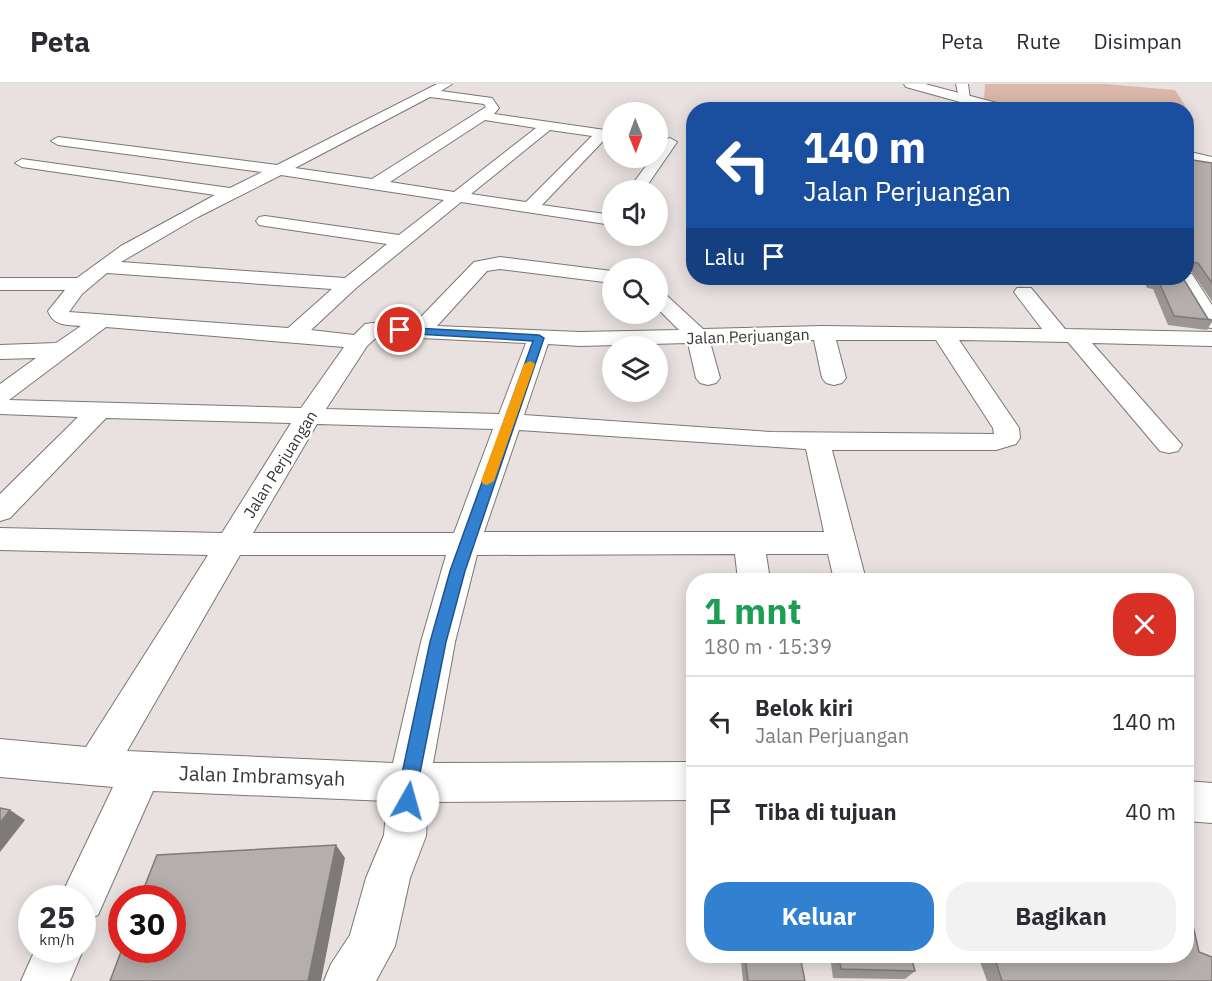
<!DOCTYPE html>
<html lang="id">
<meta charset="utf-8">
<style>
body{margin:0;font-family:"IBM Plex Sans",sans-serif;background:#f2f2f3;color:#2b2b33;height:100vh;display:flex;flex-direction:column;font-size:22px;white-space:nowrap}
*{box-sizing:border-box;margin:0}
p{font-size:20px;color:#7c7c81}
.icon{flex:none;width:33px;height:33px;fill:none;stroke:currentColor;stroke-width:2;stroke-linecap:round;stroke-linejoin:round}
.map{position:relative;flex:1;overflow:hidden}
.drawer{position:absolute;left:686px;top:489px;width:508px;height:390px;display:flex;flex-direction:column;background:#fff;border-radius:24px;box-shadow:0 3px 15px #0003}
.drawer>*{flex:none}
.top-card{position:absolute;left:686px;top:18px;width:508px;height:183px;border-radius:24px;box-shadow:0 3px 15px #0003;background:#1a4fa0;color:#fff;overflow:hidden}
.needle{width:39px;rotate:179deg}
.fabs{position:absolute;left:602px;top:18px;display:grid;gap:12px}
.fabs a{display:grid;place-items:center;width:66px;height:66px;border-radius:50%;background:#fff;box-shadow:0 3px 15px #0003;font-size:30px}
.speed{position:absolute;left:18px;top:801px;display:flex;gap:12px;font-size:30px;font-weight:700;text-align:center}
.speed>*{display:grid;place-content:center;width:78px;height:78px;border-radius:50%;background:#fff;box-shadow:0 3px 15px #0003;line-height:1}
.speed small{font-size:15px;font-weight:400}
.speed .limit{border:9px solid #d22;background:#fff;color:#111}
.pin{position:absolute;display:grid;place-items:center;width:51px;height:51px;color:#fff;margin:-26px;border:3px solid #fff;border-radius:50%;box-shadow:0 2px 6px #0007}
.me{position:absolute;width:66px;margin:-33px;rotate:7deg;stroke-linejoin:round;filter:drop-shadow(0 0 4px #0008)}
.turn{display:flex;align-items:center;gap:21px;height:126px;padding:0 18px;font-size:27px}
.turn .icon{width:78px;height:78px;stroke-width:2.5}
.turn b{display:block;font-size:42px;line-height:51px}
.then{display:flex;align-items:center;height:57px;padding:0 18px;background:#0003;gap:12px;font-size:22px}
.round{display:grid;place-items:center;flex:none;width:63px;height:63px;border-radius:24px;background:#f2f2f3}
.headline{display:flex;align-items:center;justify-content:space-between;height:102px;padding:0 18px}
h1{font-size:36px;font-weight:700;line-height:45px;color:#1e9e55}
.cta{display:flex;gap:12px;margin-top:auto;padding:12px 18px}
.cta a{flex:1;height:69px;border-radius:24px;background:#3281d1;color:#fff;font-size:24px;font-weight:700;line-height:69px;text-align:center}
.cta a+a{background:#f2f2f3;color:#2b2b33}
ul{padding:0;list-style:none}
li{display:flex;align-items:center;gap:18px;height:90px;padding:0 18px;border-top:2px solid #e1e1e2}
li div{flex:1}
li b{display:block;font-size:22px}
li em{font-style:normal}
header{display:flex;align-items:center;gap:36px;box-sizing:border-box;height:84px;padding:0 30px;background:#fff;border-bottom:2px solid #e1e1e2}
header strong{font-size:28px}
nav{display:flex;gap:33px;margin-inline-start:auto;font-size:21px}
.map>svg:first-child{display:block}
.green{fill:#dcb8aa}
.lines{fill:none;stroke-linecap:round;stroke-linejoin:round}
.minor-casing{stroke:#7c7674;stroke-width:2}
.major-casing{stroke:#7c7674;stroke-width:2}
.minor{fill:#fff;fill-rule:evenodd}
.major{fill:#fff;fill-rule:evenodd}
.wall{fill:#9b9694}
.shaded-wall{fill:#7e7a78}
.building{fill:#b4aeac;stroke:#7e7a78;stroke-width:1.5}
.route{fill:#3281d1;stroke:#205488;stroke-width:1.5}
.slow{fill:#f59e0b}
.labels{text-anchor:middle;stroke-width:5;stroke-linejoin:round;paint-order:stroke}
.street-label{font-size:16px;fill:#393736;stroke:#fff}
.near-street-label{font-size:20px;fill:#393736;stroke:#fff}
</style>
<header>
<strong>Peta</strong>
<nav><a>Peta</a><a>Rute</a><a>Disimpan</a></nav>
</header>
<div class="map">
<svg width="1212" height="897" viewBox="0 0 1212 897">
<rect width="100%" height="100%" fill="#e8e1df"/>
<path class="green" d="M985,0h120l70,6 20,31 -8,-1 -1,-10h-111l-91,-9z"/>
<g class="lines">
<g class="minor-casing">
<path id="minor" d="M437,0h15l-11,7 51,7 7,10 -5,6 118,17v8l-6,-1 -64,67 70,10v10l-151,-23 -105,86 -45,42 43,5 11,-11 8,-1 41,1 60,-62 26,-5 112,14v12l-112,-14 -13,2 -50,55 143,6 99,-2 -22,-22v-17l7,2 39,36 120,-3 219,3 -28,-37 3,-4h14l34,41 147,3v14l-120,-3 90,102 -4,6 -9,2 -9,-2 -92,-109 -109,-2 60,88 1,10 -4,6 -20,6h-164l34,130h-32l-6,-26h-62l4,26h-32l-3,-26 -258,1 -22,87 -22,121 260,-1v38l-265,2 -2,34 -16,42 -15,68 -19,35h-52l7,-17 19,-29 16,-57 18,-43 3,-34 -234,-10 -55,124 -16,6v-23h-22l53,-111 -113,-10v-38l86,8 122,-192 -208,-5v-22l222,5 69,-110 -185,-5 -96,100 -10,3v-27l78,-77 -78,-3v-30l36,-26 -36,1v-14l56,-2 25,-17c-14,-1 -28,0 -33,-15l17,-21h-65v-12h77l44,-32 94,-51 -193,-28 -7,-4 7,-4 208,29 32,-16 -204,-27 -7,-4 7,-4 219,28zM430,13l54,7 2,3 -114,72 -77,-11zM485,36l51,8 -82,64 -64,-10zM550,46l42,6 -66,66 -55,-8zM281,91l163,25 -45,35 -134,-19 -6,1 -3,4 3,4 6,1 122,18 -42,34 -224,-16 77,-45zM107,189l225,16 -44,39 -219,-16 13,-18zM106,243l238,20 -43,61 -292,-8zM378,252l148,7 -27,71 -173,-5 41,-63zM814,256l8,38 4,5 8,2 8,-2 4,-5 -10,-38h100l57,88 1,6 -223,-2 -247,-17 24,-71 32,2 108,-3 8,35 4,5 8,2 8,-2 4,-5 -10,-36zM317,340l176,5 -39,104h-201zM519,346l287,19 18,83h-340zM240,471h206l-25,87 -28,121 -266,-12z
M956,0h12l2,15 -2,3h-8z
M670,54l7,4 -33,48h-16l24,-32h5c0,-9 4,-18 13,-20z
M1186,189l6,1 20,31v23l-8,-1 -29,-49h11z
M1186,697l26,2v40l-26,-2z
M35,866h48l-13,31h-49z"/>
</g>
<g class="major-casing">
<path id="major" d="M904,0h21l87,23 2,3h-25l-83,-23z
M1186,67l26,6v10l-26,-6z"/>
</g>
<use href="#minor" class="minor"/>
<use href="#major" class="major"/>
</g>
<path class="wall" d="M1186,75l26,4v138l-20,-29 -6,-1z
M1143,194h40l25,41 4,1v2l-5,8 -39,-5 -15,-36 -6,-1z
M1199,868l13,29h-225l-9,-25h208z
M743,872h57l5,25h-62l-2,-20z
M830,872h81l4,15 -10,8 -72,-1z"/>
<path class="shaded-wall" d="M10,726l15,10 -25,32v-29z
M336,761l9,13 -24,123h-13z"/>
<path class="building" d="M1186,75l26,4v120l-14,-20 -8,-1 -1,5h-3z
M1152,194h31l25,41 4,1 -38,-4 -16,-36 -5,-1z
M0,724l10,2 -10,13z
M336,761l-28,136h-198l12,-32 50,1v-52h-32l17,-43z
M1186,811l13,57 13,5v24h-210l-8,-25h192z
M745,872h55l5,25h-57z
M839,872h72l4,15 -74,-2z"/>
<path class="route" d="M397,243l142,8 5,3 -79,233 -19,71 -28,141 -4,24 -6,3 -7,-3 -3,-6 2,-18 30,-141 20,-71 83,-230 -133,-8 -5,-3z"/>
<path class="slow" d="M530,277l5,3 -41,117 -7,4 -4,-1 -2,-3 43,-117z"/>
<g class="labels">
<g class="street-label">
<text transform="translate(748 252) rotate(-2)" y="6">Jalan Perjuangan</text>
<text transform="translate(280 380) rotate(-58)" y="6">Jalan Perjuangan</text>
</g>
<g class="near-street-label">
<text transform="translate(262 692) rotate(2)" y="7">Jalan Imbramsyah</text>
</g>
</g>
</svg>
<div class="fabs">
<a><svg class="needle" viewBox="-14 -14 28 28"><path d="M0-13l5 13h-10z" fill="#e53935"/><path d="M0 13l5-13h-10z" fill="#7c7c81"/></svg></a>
<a><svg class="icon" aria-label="sound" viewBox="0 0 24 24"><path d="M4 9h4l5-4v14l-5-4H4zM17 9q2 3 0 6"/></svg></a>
<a><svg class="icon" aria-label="search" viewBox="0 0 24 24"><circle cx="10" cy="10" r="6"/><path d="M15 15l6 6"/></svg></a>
<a><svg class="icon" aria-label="layers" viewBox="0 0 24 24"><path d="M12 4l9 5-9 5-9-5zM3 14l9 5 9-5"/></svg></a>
</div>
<div class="speed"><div>25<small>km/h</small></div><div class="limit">30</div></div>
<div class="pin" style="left:400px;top:246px;background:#d93025"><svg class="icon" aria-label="arrive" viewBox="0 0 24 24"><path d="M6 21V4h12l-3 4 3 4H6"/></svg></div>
<svg class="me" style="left:408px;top:717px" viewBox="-20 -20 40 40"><circle r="19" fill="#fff"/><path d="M0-13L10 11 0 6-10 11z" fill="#3281d1"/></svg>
<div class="top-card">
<div class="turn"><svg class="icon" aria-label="left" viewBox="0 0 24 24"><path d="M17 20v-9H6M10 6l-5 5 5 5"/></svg><div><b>140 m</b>Jalan Perjuangan</div></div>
<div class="then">Lalu<svg class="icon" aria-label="arrive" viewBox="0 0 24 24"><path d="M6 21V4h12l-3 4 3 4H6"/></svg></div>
</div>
<section class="drawer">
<div class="headline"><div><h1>1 mnt</h1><p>180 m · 15:39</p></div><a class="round" style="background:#d93025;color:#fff"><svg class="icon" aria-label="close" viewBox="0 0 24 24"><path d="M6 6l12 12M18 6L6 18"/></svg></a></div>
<ul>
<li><svg class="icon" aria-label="left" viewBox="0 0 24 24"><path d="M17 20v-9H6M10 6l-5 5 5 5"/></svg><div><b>Belok kiri</b><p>Jalan Perjuangan</p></div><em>140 m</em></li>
<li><svg class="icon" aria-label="arrive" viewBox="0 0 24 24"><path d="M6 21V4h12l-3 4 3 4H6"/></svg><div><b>Tiba di tujuan</b></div><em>40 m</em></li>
</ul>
<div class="cta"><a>Keluar</a><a>Bagikan</a></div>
</section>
</div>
